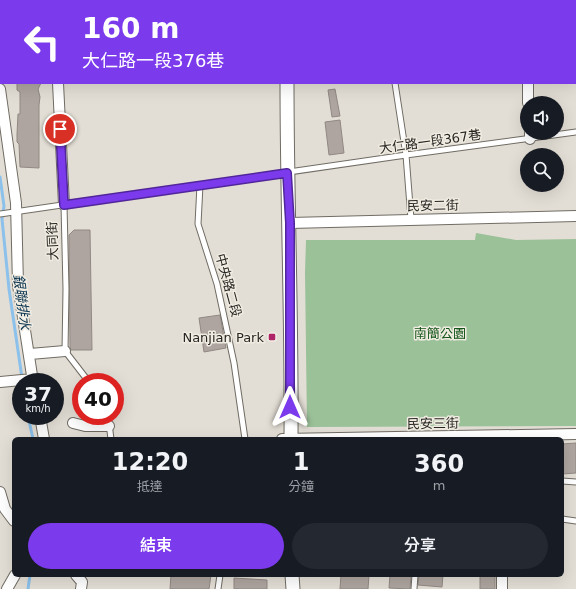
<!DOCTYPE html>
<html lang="zh-TW">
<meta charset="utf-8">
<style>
body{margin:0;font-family:"DejaVu Sans","Noto Sans TC",sans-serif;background:#242831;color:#f1f3f6;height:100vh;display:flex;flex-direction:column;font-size:15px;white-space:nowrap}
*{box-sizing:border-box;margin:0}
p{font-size:13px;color:#9ea1a6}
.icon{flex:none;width:22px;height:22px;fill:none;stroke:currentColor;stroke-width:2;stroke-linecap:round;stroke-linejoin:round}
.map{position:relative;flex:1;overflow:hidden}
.panel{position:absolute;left:12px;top:437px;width:552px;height:140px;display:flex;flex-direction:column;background:#171b24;border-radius:6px;box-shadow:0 4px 16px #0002}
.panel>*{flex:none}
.banner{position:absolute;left:0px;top:0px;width:576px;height:84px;box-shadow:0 4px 16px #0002;background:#7c3aed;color:#fff;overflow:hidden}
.fabs{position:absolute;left:520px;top:96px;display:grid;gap:8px}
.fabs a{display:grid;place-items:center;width:44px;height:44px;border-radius:50%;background:#171b24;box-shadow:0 4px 16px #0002;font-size:20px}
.speed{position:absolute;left:12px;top:373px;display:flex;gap:8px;font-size:20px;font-weight:700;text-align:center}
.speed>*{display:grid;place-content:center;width:52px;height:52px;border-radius:50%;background:#171b24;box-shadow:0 4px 16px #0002;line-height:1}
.speed small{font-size:10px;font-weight:400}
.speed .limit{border:6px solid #d22;background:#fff;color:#111}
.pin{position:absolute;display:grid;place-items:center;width:34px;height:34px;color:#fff;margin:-17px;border:2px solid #fff;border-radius:50%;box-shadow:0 1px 4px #0007}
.me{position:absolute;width:44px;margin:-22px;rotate:0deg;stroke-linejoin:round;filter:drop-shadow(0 0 3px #0008)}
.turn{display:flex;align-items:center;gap:14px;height:84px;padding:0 16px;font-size:18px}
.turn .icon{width:52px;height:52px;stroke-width:2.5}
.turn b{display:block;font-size:28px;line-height:34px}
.eta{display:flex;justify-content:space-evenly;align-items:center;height:68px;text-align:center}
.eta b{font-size:24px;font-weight:600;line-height:28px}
.primary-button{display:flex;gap:8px;margin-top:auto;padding:8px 16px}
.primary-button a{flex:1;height:46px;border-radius:24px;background:#7c3aed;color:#fff;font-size:16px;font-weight:600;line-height:46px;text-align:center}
.primary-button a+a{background:#242831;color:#f1f3f6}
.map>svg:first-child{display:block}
.green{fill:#9bc199}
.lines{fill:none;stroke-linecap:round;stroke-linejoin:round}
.stream{stroke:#8bc1eb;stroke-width:3}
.building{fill:#aea5a0;stroke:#918883}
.service-casing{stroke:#706c64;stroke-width:7}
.minor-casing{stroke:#706c64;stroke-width:12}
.tertiary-casing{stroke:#706c64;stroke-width:15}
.service{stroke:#fff;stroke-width:5}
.minor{stroke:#fff;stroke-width:10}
.tertiary{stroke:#fff;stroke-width:13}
.route-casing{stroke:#51269a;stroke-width:10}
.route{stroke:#7c3aed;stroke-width:7}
.poi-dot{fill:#ae2466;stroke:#f0ece2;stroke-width:1.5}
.labels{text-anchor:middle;stroke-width:3;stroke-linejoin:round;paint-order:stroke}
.street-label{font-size:13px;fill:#282623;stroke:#f0ece2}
.park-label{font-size:13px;fill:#125417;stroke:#f0ece2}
.poi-label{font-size:13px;fill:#282623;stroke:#f0ece2;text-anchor:end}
.water-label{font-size:14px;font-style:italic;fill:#05304c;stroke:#f0ece2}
</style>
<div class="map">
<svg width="576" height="589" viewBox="0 0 576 589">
<rect width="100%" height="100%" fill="#e3ded5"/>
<path class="green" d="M476,233l40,7 60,-1v187l-269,1 -2,-155 1,-32h169z"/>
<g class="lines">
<path class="stream" d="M0,177l4,29 -2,13 7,70 13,89
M28,416l5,23
M28,589l2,-14"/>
</g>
<path class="building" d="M17,83h24l-3,6 2,8 -1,8v63l-19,-1 -1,-23 -2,-2v-8l1,-20h2v-22l-3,-2z
M335,89l5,27 -8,1 -4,-27z
M340,120l4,33 -15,2 -4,-33z
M74,230h16l2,120h-21l-1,-3 -1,-112z
M220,315l6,33 -22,4 -5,-34z
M576,443v30l-14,1v-30z
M171,575h40l-2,14h-39z
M341,575h28l-1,14h-28z
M390,575h21l-1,14 -21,-1z
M419,575h24l-1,12 -24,-2z
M480,575h15v14h-15z
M234,578l33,2v9h-33z"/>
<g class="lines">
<g class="service-casing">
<path id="service" d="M384,0v1
M395,83l11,72 5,64
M200,185l-2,39 19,60 17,79 11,76
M64,205l2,84 -1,62 24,31
M0,214l406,-59 170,-23
M108,416l3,23
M562,481l14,1
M562,519l14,2
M218,589l2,-14
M414,589l1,-14"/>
</g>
<g class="minor-casing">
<path id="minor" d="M55,0v1
M575,72h1
M58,83l6,122
M528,83v20
M0,89l16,114 2,82 15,97
M530,133v6
M290,223l286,-7
M30,354l35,-3
M0,382l33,-3
M40,416l4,23
M73,423l12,3h24
M282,439l294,-5
M0,492l5,17 9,12
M76,575l6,7 -1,7
M7,589l8,-14
M502,589v-14"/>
</g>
<g class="tertiary-casing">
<path id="tertiary" d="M287,1v-1
M287,83c0,119 5,237 4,356
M292,575l1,14"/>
</g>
<use href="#service" class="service"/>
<use href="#minor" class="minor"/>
<use href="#tertiary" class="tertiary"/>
</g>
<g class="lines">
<g class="route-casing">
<path id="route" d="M60,129l4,76 223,-32 3,50v184"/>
</g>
<use href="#route" class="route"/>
</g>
<rect class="poi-dot" x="268" y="333" width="8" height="8" rx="2"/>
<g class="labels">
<g class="street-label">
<text transform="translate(430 141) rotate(-8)" y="5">大仁路一段367巷</text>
<text transform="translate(433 205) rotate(-1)" y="5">民安二街</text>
<text transform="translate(52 241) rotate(-92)" y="5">大同街</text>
<text transform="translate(229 285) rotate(75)" y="5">中央路二段</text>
<text transform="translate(433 423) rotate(-1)" y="5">民安三街</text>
</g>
<g class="park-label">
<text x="440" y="338">南簡公園</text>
</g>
<g class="poi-label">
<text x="264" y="342">Nanjian Park</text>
</g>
<g class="water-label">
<text transform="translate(22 302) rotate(83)" y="5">銀聯排水</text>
</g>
</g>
</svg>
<div class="fabs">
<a><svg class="icon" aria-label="sound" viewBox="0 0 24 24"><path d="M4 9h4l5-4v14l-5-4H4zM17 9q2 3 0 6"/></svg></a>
<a><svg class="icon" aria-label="search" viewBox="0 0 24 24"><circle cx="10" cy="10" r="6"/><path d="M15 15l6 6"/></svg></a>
</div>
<div class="speed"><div>37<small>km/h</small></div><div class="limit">40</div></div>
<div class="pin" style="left:60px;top:129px;background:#d93025"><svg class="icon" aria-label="arrive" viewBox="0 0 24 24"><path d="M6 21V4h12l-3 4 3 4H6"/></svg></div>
<svg class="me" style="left:290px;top:407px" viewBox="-20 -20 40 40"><path d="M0-17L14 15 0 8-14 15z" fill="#7c3aed" stroke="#fff" stroke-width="4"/></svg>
<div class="banner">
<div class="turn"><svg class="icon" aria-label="left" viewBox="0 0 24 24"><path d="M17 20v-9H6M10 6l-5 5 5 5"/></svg><div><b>160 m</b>大仁路一段376巷</div></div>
</div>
<section class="panel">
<div class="eta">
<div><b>12:20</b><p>抵達</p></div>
<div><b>1</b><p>分鐘</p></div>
<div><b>360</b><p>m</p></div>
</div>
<div class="primary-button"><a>結束</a><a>分享</a></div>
</section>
</div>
